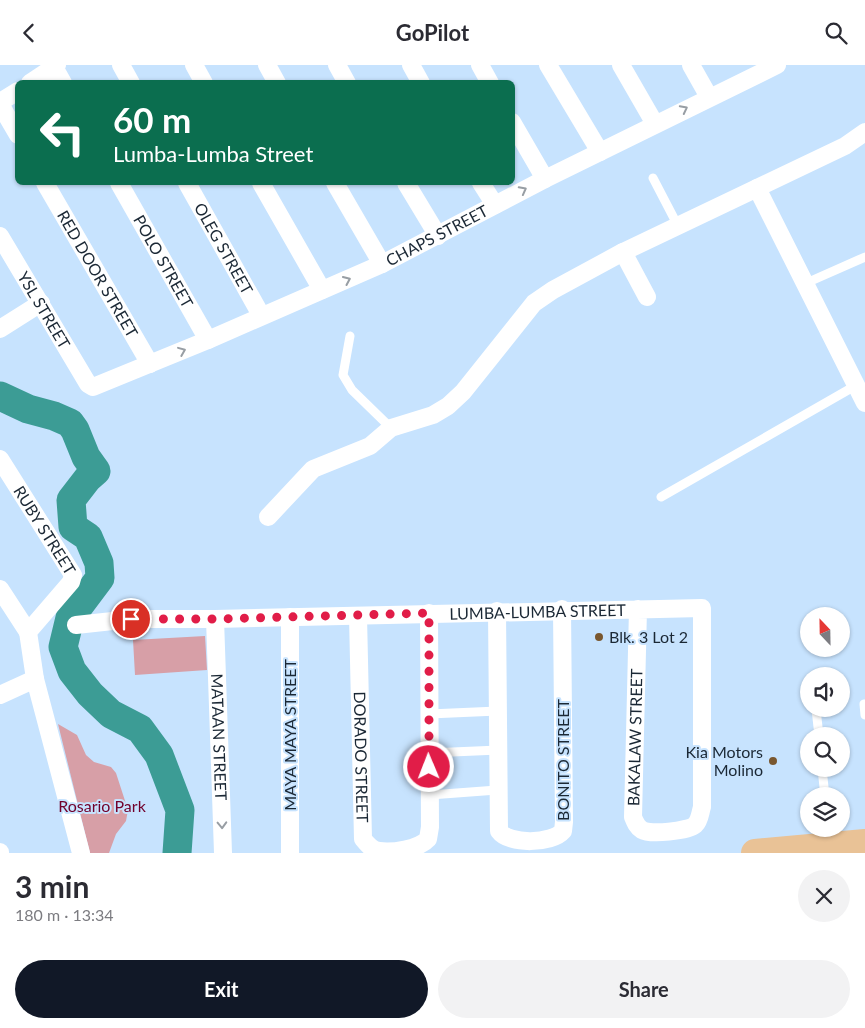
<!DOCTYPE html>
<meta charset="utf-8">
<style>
body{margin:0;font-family:Lato,sans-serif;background:#f2f2f3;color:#2b2b33;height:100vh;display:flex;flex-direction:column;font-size:19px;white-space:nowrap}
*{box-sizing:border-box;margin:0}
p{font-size:16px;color:#7c7c81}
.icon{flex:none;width:28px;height:28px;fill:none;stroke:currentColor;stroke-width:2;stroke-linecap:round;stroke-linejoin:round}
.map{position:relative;height:788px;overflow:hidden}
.side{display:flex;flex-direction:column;background:#fff;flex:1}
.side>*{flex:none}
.top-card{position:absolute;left:15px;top:15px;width:500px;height:105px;border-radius:8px;box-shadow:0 1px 4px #0004;background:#0b6e4f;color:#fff;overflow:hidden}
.needle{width:32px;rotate:338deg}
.controls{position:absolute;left:800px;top:542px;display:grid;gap:10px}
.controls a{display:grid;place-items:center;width:50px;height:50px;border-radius:50%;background:#fff;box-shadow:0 1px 4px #0004;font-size:25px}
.pin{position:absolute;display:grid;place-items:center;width:42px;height:42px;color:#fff;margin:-21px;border:2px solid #fff;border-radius:50%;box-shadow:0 1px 5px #0007}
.me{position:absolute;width:55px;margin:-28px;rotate:359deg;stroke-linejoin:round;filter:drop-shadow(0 0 4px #0008)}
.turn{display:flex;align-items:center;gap:18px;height:105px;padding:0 15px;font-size:22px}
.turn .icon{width:65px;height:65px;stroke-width:2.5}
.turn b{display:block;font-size:35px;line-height:42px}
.round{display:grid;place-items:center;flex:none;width:52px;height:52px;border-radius:26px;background:#f2f2f3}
.overview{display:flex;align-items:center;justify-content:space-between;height:85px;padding:0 15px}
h1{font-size:30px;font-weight:700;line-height:38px}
.cta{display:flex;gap:10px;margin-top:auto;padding:10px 15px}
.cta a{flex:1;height:58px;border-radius:30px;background:#111827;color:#fff;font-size:20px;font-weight:700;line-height:58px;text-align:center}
.cta a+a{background:#f2f2f3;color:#2b2b33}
header{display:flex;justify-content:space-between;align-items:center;height:65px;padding:0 15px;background:#fff;font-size:22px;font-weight:700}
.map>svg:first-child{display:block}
.green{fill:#d79fa7}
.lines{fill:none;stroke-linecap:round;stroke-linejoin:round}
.river{stroke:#3c9c95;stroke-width:29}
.lane{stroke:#fff;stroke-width:9}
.street{stroke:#fff;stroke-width:18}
.primary{stroke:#e9c296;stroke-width:28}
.oneway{stroke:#989ea4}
.route{stroke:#e11d48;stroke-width:9;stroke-dasharray:0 16.2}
.poi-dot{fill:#79572f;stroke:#c7e3fe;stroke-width:2}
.labels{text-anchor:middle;stroke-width:4;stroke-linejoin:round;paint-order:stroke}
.street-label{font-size:16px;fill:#1b2835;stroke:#c7e3fe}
.poi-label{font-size:16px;fill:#1b2835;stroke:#c7e3fe;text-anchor:start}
.park-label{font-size:16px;fill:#71002b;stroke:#c7e3fe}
</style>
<header><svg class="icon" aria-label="back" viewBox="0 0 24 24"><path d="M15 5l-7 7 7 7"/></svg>GoPilot<svg class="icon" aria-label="search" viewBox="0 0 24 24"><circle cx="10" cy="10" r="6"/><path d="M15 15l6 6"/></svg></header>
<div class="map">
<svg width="865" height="788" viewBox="0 0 865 788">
<rect width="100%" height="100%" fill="#c7e3fe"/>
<path class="green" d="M205,571l2,34 -72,5 -2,-35z
M58,659l19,11 9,20 8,7 17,5 5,6 12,37 -2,11 -10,13 -7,19h-19z"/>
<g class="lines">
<path class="river" d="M0,331l28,13 26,7 16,7 5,7 11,27 10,14 -8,7 -17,22 2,27 15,10 11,26 1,15 -30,40 -7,29 9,24 18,23 21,20 29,15 19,26 21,55 -3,43"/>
<path class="lane" d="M653,113l25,48
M804,219l61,-27
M350,271l-7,39 9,15 39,38
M661,432l194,-111
M864,639l1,11
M816,644l3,27
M429,649l69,-3
M429,688l70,-3
M822,704l3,27
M430,730l67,-5"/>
<g class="street">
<path d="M121,0l10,18"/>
<path d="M194,0l10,18"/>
<path d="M267,0l10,18"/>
<path d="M337,0l10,18"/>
<path d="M411,0l10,18"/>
<path d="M480,0l10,18"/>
<path d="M548,0l52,87"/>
<path d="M621,0l34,59"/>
<path d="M691,0l18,32"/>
<path d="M54,2l9,16"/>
<path d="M30,18l27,-18"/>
<path d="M0,37l18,-11"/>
<path d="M0,39l18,31"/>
<path d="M512,57l33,57"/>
<path id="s1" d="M45,118l105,181"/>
<path id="s2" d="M119,118l89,157"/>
<path id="s3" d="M187,118l74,132"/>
<path d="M261,118l61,107"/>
<path d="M335,118l47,81"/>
<path d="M406,118l32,53"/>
<path d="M481,118l14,22"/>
<path d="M757,123l108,215"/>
<path id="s4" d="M0,171l88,148 5,3 115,-47 174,-76 163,-85 232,-114"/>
<path d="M623,187l24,45"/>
<path d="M0,264l41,-26"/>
<path id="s5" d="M0,394l73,116 -2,7 -43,50 7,47 46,174"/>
<path d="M268,452l45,-48 57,-23 21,-18 42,-13 15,-9 15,-14 71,-89 19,-13 70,-38 222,-106 20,-14"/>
<path d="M0,524l28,43"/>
<path d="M497,546l2,220c10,14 53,13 64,0l1,-9 -2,-213"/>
<path id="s6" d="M358,551l5,223c4,5 9,11 16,12 13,2 40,-2 49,-12l2,-12 -1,-214"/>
<path d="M290,552v236"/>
<path id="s7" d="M215,554l8,234"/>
<path id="s8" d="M76,560l55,-6h84l487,-11v199c-2,6 -2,13 -7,18 -7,6 -45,10 -53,5 -5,-3 -7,-8 -9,-13l5,-208"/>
<path d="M0,630l35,-16"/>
<path d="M0,787v1"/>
</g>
<path class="primary" d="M755,788l110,-10"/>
</g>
<defs><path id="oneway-chevron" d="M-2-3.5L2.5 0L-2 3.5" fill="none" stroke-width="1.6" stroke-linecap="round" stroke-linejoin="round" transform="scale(1.25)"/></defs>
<g class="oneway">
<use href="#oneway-chevron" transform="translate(684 44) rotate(-27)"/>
<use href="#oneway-chevron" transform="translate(523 125) rotate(-28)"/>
<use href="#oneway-chevron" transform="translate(347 215) rotate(-24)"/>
<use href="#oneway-chevron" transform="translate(182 286) rotate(-22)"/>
<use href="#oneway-chevron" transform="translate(222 760) rotate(88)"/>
</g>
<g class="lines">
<path class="route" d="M131,554h84l214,-6v154"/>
</g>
<g class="poi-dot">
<circle cx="599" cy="572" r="5"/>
<circle cx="773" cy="696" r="5"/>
</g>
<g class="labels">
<g class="street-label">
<text dy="6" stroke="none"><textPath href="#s4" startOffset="554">CHAPS STREET</textPath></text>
<text dy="6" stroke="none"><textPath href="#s3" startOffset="75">OLEG STREET</textPath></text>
<text dy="6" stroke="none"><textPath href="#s2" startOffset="90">POLO STREET</textPath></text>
<text dy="6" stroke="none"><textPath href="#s1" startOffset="105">RED DOOR STREET</textPath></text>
<text dy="6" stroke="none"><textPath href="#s4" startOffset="86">YSL STREET</textPath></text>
<text dy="6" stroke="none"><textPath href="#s5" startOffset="84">RUBY STREET</textPath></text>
<text dy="6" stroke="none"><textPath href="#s8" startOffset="462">LUMBA-LUMBA STREET</textPath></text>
<text transform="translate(290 670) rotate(-90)" y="6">MAYA MAYA STREET</text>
<text dy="6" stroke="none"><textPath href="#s7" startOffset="118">MATAAN STREET</textPath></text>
<text dy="6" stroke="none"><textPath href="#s8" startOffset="995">BAKALAW STREET</textPath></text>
<text dy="6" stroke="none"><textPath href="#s6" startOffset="141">DORADO STREET</textPath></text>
<text transform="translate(563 695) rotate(-90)" y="6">BONITO STREET</text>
</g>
<g class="poi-label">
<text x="609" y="578">Blk. 3 Lot 2</text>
<text x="763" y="693" text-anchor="end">Kia Motors<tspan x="763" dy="18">Molino</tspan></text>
</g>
<g class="park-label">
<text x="102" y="747">Rosario Park</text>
</g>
</g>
</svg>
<div class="controls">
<a><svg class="needle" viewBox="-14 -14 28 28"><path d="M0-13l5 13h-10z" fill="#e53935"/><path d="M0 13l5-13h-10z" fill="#7c7c81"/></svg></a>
<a><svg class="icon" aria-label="sound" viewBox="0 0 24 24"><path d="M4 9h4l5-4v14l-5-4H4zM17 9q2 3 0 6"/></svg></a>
<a><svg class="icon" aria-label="search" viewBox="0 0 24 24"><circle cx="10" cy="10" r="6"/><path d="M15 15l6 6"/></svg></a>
<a><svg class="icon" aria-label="layers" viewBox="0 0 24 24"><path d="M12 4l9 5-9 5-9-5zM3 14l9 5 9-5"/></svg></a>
</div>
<div class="pin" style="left:131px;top:554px;background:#d93025"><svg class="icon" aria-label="arrive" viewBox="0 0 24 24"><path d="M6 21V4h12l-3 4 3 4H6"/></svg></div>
<svg class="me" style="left:429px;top:702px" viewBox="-20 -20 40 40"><circle r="17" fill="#e11d48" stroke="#fff" stroke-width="3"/><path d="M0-11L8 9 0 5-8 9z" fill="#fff"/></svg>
<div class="top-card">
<div class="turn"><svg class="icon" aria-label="left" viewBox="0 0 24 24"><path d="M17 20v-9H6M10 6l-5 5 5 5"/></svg><div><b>60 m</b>Lumba-Lumba Street</div></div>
</div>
</div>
<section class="side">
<div class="overview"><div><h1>3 min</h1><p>180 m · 13:34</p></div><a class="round"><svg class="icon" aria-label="close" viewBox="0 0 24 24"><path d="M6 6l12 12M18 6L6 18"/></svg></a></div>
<div class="cta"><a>Exit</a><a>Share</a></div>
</section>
